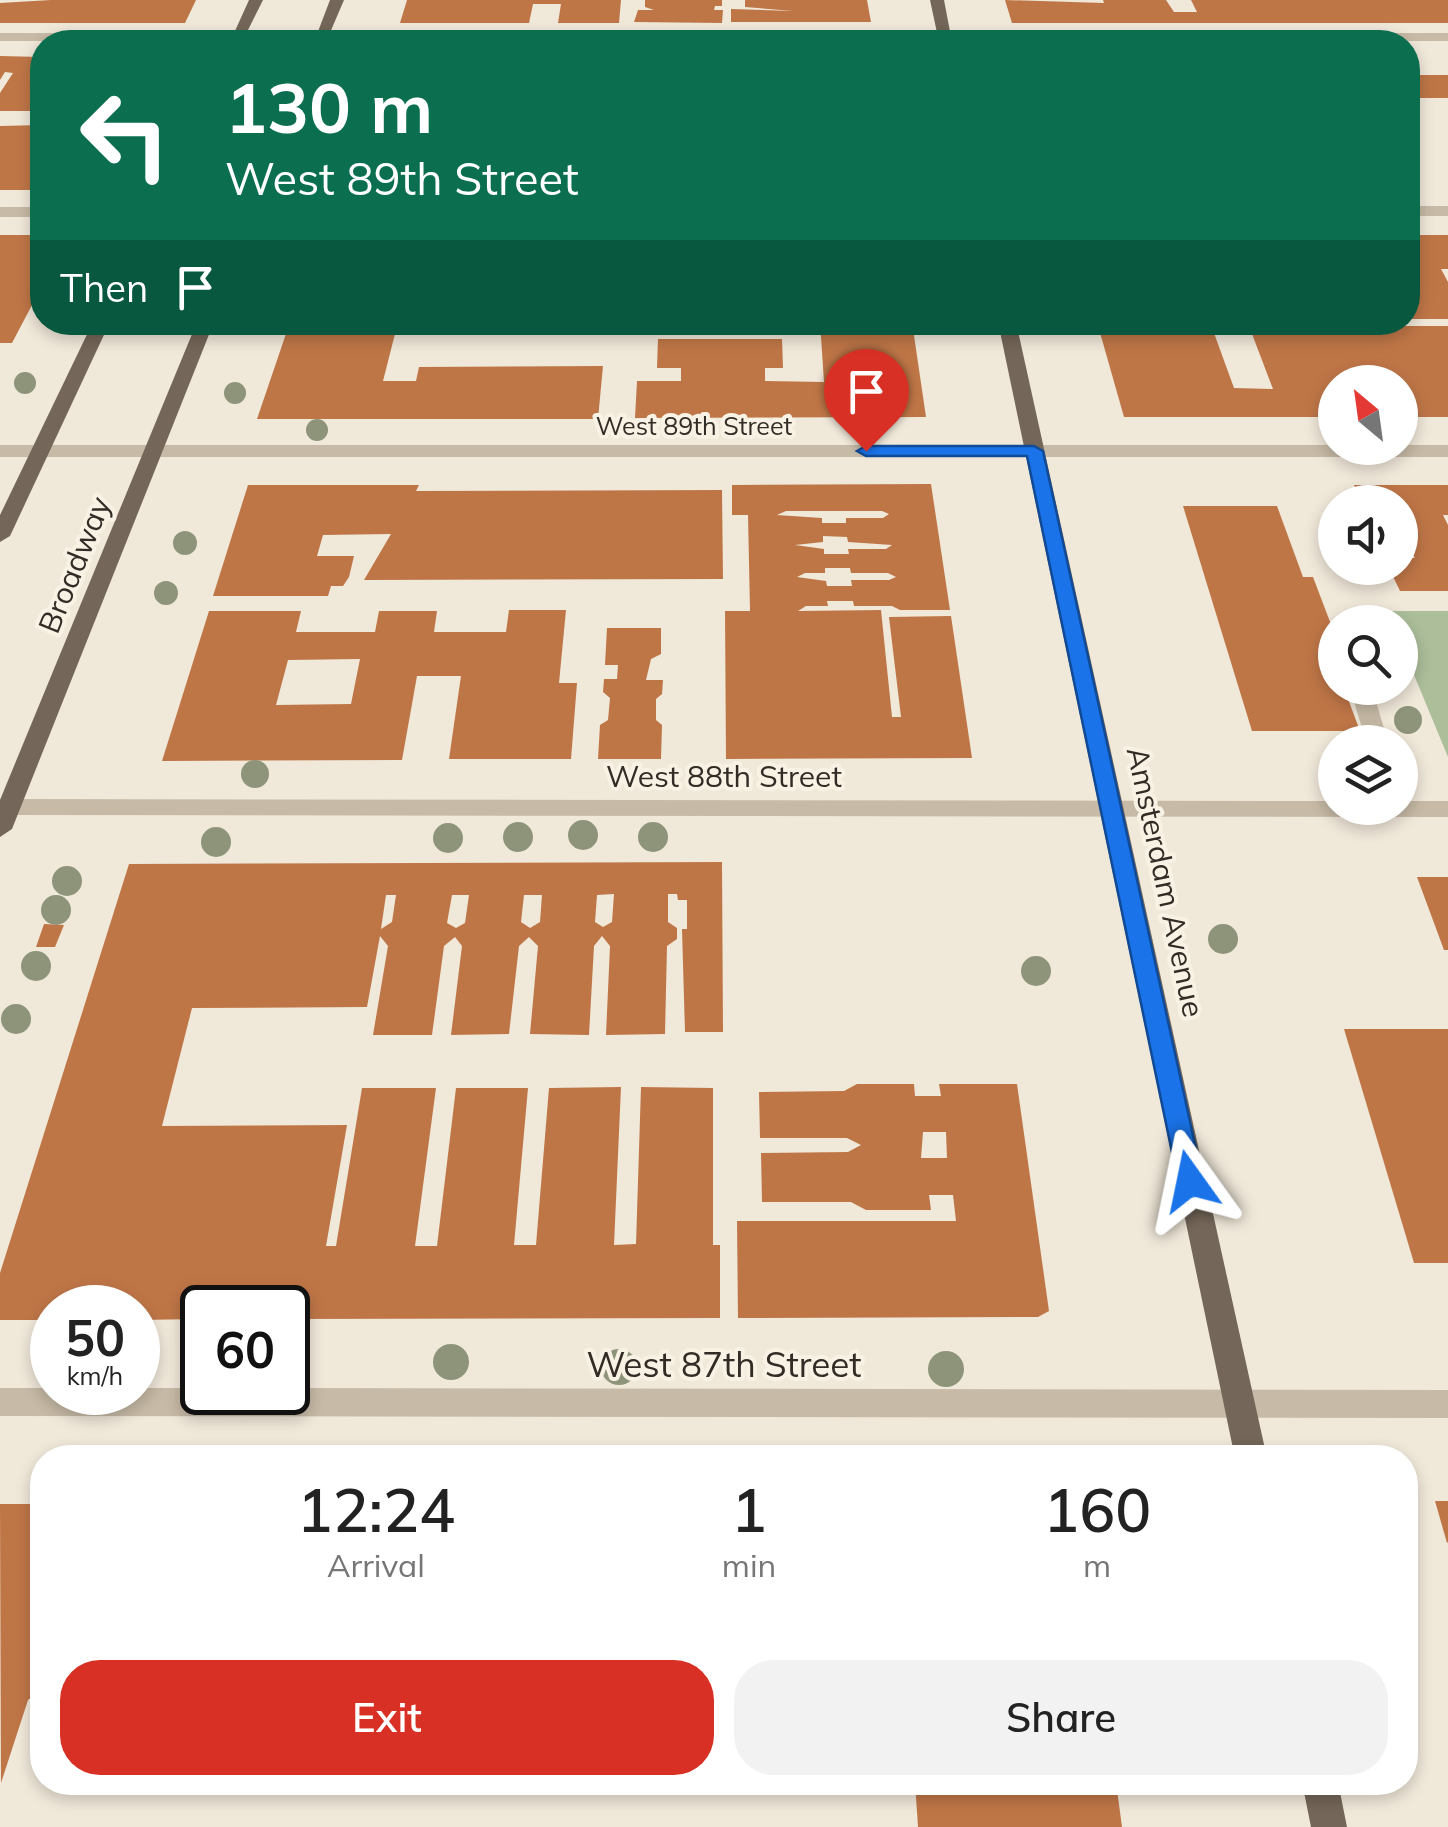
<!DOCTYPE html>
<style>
body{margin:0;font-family:Mulish,sans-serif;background:#f2f2f2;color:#222;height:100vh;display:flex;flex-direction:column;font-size:38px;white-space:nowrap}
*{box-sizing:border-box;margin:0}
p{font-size:32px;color:#767676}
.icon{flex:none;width:55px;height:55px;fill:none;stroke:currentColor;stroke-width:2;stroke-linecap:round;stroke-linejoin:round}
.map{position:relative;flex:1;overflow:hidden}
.details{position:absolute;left:30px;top:1445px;width:1388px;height:350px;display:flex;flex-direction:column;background:#fff;border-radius:40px;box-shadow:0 5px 15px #0003}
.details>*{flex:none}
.guide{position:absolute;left:30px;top:30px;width:1390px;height:305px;border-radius:40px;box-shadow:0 5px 15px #0003;background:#0b6e4f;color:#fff;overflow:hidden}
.needle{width:65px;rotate:331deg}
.controls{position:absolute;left:1318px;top:365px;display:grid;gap:20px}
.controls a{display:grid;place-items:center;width:100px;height:100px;border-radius:50%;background:#fff;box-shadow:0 5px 15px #0003;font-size:50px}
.speed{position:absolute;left:30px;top:1285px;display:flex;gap:20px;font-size:50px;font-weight:700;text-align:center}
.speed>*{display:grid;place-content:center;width:130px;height:130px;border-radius:50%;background:#fff;box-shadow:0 5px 15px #0003;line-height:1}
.speed small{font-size:25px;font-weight:400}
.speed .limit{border:5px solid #111;border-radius:15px;background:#fff;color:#111}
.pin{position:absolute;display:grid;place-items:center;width:85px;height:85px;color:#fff;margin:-102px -42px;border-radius:50% 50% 50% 0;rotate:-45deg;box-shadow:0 0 10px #0007}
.pin .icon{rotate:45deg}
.me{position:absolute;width:110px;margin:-55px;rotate:348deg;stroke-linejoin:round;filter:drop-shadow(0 0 8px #0008)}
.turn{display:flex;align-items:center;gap:35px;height:210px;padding:0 30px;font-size:45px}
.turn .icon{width:130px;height:130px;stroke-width:2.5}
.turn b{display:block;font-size:70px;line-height:85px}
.then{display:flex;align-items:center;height:95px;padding:0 30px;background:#0003;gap:20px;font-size:38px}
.eta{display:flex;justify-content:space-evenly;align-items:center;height:170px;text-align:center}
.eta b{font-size:60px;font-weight:600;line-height:70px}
.primary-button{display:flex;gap:20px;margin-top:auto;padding:20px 30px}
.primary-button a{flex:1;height:115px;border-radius:40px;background:#d93025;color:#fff;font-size:40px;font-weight:600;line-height:115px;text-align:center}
.primary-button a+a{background:#f2f2f2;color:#222}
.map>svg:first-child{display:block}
.green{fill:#acbe9a}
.building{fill:#bf7647;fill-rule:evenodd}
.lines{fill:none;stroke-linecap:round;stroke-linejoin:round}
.service{fill:#c7baa6;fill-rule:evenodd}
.minor{fill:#c7baa6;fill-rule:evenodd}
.primary{fill:#746658;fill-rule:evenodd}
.tree{fill:#8e9479}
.route{fill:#1a73e8;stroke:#114b97;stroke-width:2.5}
.labels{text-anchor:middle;stroke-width:8;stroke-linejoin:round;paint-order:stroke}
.far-street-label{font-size:25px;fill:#332c26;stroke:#f8f2e5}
.street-label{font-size:30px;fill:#332c26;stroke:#f8f2e5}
.near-street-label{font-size:35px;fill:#332c26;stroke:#f8f2e5}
</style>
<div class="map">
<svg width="1448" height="1827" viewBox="0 0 1448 1827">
<rect width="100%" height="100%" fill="#f0e8d9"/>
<path class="green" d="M1388,611h60v146l-48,-116v-19h-8z"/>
<path class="building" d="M51,0h145l-11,23h-185v-20z
M407,0h214l-2,23h-61l3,-19h-28l-4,19h-129z
M645,0h77v6h-7l-1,4h9l-1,13 -88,-1 4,-12h16l-9,-3z
M745,0h122l4,22h-140v-13l63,2 -49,-4z
M1005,0l99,3 -1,-3h63l8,12h23l-6,-12h257v23h-436z
M0,56l42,1 -3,54h-39v-18l13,-20 -8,-1 -5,8z
M1408,75h40v23h-40z
M42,125v65h-42v-64z
M0,235h42v51l-30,57h-12z
M1408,235h40v34h-7l7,13v37h-40z
M290,322h108l-15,59h33l3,-14 184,-1 -5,53h-341z
M820,322h92l14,95 -291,1 2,-37h44v-13h-24l1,-29h124l1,29h-18v13l59,1z
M1097,322h113l24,66 39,1 -24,-63h199v91h-48v-35h-65v35h-211z
M931,484l19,126h-50l-8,-4h-38l-1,-5h-26l1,5h-22l-8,5 83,-1 11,107h9l-12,-100 62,-1 21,142 -246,1 -1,-148h25l-2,-96h-16v-30zM786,511h96l7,3 -6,4h-37v5h-24v-5l-45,-3zM823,536l24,1 1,5 44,3 -6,4h-38l1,5h-25v-5l-29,-4 28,-3zM825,568h25l1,5h37l8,4 -7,3h-38l1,6h-25l-1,-5 -29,-4 8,-4h20z
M248,485h171l-3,6 306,-1 1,89 -359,1 27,-46 -68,1 -6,21h37l-5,21 -6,9h-12l-3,10h-115z
M1354,485h94v30h-5l5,10v66h-48l-11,-23h11v-10h15l-15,-24v-32h-38z
M1183,506h94l26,71h10l22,58v12h-6l6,16v25h9l16,43h-108z
M509,610h57l-7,73h18l-6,76h-122l12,-83h-44l-15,84 -240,1 47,-150h92l-5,21h79l4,-21h58l-3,21h72zM360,659l-9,45 -75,1 12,-45z
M607,628h54v26l-10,5 -5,21h17l-1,14 -6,5v21l6,5 -1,34h-63l2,-34 8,-5 2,-22 -7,-6 1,-13h13l1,-14h-13z
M722,862l1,170h-38l-3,-103h5v-29h-9l-1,-6h-9v28l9,6v11l-10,7 -2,88 -59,1 4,-89 -8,-10 -8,10 -5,89 -59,-1 8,-88 -9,-9 -10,9 -10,88 -58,1 11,-89 -7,-9 -11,9 -12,89h-59l15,-89 -8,-10 -13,71 -175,1 -30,118 185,-1 -21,121h10l26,-158h74l-21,158h22l19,-158h72l-14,157h22l13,-157 72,-1 -7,158 22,-1 5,-157 72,1v157h7v73l-432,1v-11h-86v11l-64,1v-12h-86v12h-52v-47l129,-409zM614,894l-2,28 -9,5 -8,-5 2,-27zM386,895h10l-4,27 -11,7zM452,895h17l-4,28 -9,5 -9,-5zM524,895h18l-2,27 -10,6 -9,-6z
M1417,877h31v73h-4z
M44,924l20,1 -9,22h-19z
M1344,1029h104v234h-34z
M857,1084h57l1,12h26l-2,-12h78l32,227 -11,6 -300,1 -1,-97h219l-3,-26h-24l2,15h-65l-15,-8h-89l-1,-49 87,-1 13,-7 -14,-7h-87l-1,-46 85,-1zM923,1132h23l1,26h-26z
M1435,1501h13v41l-1,1z
M0,1504h42v185l-14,11 -27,83z
M915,1782h201l6,45h-204z"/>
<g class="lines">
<path class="service" d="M1350,688h22l16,54h-22z"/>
<path class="minor" d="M0,33h1448v8h-1448z
M1408,206h40v10h-40z
M0,207h42v10h-42z
M0,445h1448v12h-1448z
M0,799l1335,2v7h65v-7h48v16l-1448,-2z
M0,1388h52v4h86v-4h64v4h86v-4l1160,2v28l-1448,-2z"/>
<path class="primary" d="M249,0h14l-21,42h-12z
M330,0h14l-18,42h-12z
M930,0h14l8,42h-13z
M93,322h17l-100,214 -10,6v-27z
M197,322h17l-202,507 -12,8v-37z
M998,322h18l251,1136h-32z
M1302,1782h36l9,45h-36z"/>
</g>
<g class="tree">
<circle cx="25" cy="383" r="11"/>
<circle cx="235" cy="393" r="11"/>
<circle cx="317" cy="430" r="11"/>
<circle cx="185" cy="543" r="12"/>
<circle cx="166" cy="593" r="12"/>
<circle cx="1408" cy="720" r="14"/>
<circle cx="255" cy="774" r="14"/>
<circle cx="583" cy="835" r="15"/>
<circle cx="518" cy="837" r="15"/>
<circle cx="653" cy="837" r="15"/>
<circle cx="448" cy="838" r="15"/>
<circle cx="216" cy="842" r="15"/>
<circle cx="67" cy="881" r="15"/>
<circle cx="56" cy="910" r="15"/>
<circle cx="1223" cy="939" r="15"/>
<circle cx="36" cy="966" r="15"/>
<circle cx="1036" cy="971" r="15"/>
<circle cx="16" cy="1019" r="15"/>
<circle cx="451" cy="1362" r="18"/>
<circle cx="619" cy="1367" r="18"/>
<circle cx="946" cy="1369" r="18"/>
</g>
<path class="route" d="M1034,446l9,5 160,730 -3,7 -10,3 -9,-3 -3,-7 -151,-725h-161l-9,-5 9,-5z"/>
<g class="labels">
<g class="far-street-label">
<text x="694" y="435">West 89th Street</text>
</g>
<g class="street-label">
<text transform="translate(75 565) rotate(-68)" y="10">Broadway</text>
<text x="724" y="787">West 88th Street</text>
<text transform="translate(1165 882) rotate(78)" y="10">Amsterdam Avenue</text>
</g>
<g class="near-street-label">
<text x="724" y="1377">West 87th Street</text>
</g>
</g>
</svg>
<div class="controls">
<a><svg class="needle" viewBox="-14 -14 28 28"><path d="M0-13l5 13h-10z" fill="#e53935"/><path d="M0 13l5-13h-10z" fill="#767676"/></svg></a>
<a><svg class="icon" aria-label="sound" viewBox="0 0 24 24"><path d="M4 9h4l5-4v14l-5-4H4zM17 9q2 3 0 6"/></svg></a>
<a><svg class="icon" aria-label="search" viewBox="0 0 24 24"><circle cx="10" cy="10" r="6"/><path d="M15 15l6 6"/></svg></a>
<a><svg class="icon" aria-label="layers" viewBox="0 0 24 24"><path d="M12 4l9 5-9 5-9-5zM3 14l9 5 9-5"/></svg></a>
</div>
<div class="speed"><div>50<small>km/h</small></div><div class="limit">60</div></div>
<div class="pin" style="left:866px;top:451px;background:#d93025"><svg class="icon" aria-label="arrive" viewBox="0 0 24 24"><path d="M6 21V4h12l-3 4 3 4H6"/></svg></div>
<svg class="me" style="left:1190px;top:1181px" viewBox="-20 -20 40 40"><path d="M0-17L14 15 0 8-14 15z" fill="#1a73e8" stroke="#fff" stroke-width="4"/></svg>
<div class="guide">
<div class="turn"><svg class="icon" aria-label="left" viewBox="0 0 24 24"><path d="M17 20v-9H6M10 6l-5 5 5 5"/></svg><div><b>130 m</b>West 89th Street</div></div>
<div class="then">Then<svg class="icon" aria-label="arrive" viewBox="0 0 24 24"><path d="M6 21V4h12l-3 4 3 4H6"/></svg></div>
</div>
<section class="details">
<div class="eta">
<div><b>12:24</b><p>Arrival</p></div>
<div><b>1</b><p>min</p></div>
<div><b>160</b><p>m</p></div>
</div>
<div class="primary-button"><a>Exit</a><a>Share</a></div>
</section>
</div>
